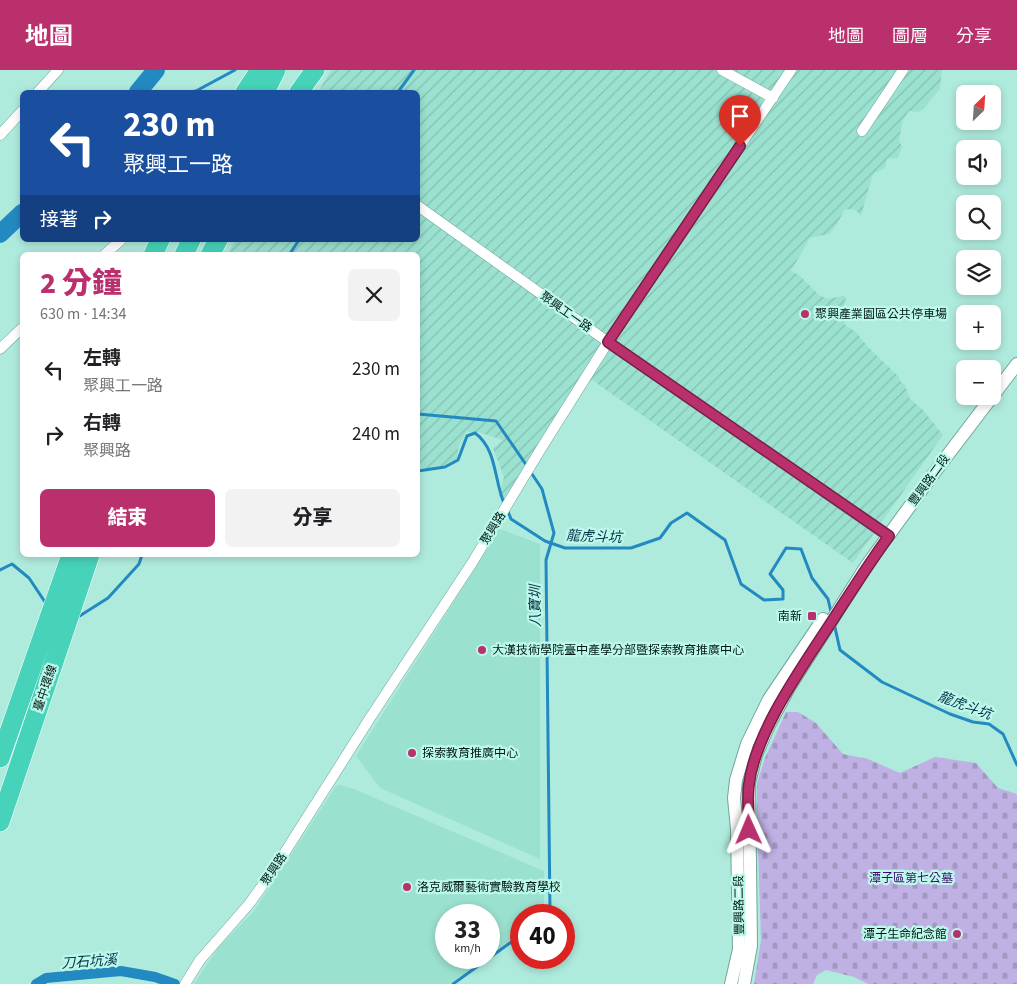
<!DOCTYPE html>
<html lang="zh-TW">
<meta charset="utf-8">
<style>
body{margin:0;font-family:"Source Sans 3","Noto Sans TC",sans-serif;background:#f2f2f2;color:#202124;height:100vh;display:flex;flex-direction:column;font-size:19px;white-space:nowrap}
*{box-sizing:border-box;margin:0}
p{font-size:16px;color:#757577}
.icon{flex:none;width:28px;height:28px;fill:none;stroke:currentColor;stroke-width:2;stroke-linecap:round;stroke-linejoin:round}
.map{position:relative;flex:1;overflow:hidden}
.panel{position:absolute;left:20px;top:182px;width:400px;height:305px;display:flex;flex-direction:column;background:#fff;border-radius:8px;box-shadow:0 2px 8px #0003}
.panel>*{flex:none}
.top-card{position:absolute;left:20px;top:20px;width:400px;height:152px;border-radius:8px;box-shadow:0 2px 8px #0003;background:#1a4fa0;color:#fff;overflow:hidden}
.needle{width:32px;rotate:25deg}
.tools{position:absolute;left:956px;top:15px;display:grid;gap:10px}
.tools a{display:grid;place-items:center;width:45px;height:45px;border-radius:8px;background:#fff;box-shadow:0 2px 8px #0003;font-size:25px}
.speed{position:absolute;left:435px;top:834px;display:flex;gap:10px;font-size:25px;font-weight:700;text-align:center}
.speed>*{display:grid;place-content:center;width:65px;height:65px;border-radius:50%;background:#fff;box-shadow:0 2px 8px #0003;line-height:1}
.speed small{font-size:12px;font-weight:400}
.speed .limit{border:8px solid #d22;background:#fff;color:#111}
.pin{position:absolute;display:grid;place-items:center;width:42px;height:42px;color:#fff;margin:-51px -21px;border-radius:50% 50% 50% 0;rotate:-45deg;box-shadow:0 0 5px #0007}
.pin .icon{rotate:45deg}
.me{position:absolute;width:55px;margin:-28px;rotate:359deg;stroke-linejoin:round;filter:drop-shadow(0 0 4px #0008)}
.turn{display:flex;align-items:center;gap:18px;height:105px;padding:0 20px;font-size:22px}
.turn .icon{width:65px;height:65px;stroke-width:2.5}
.turn b{display:block;font-size:35px;line-height:42px}
.then{display:flex;align-items:center;height:48px;padding:0 20px;background:#0003;gap:10px;font-size:19px}
.round{display:grid;place-items:center;flex:none;width:52px;height:52px;border-radius:8px;background:#f2f2f2}
.summary{display:flex;align-items:center;justify-content:space-between;height:85px;padding:0 20px}
h1{font-size:30px;font-weight:800;line-height:38px;color:#b9306d}
.primary-button{display:flex;gap:10px;margin-top:auto;padding:10px 20px}
.primary-button a{flex:1;height:58px;border-radius:8px;background:#b9306d;color:#fff;font-size:20px;font-weight:800;line-height:58px;text-align:center}
.primary-button a+a{background:#f2f2f2;color:#202124}
ul{padding:0;list-style:none}
li{display:flex;align-items:center;gap:15px;height:65px;padding:0 20px}
li div{flex:1}
li b{display:block;font-size:19px}
li em{font-style:normal}
header{display:flex;align-items:center;gap:30px;box-sizing:border-box;height:70px;padding:0 25px;background:#b9306d;color:#fff}
header strong{font-size:24px}
nav{display:flex;gap:28px;margin-inline-start:auto;font-size:18px}
.map>svg:first-child{display:block}
.built{fill:#9be1d0}
.industrial{fill:url(#industrial-furrows)}
.cemetery{fill:url(#cemetery-stones)}
.lines{fill:none;stroke-linecap:round;stroke-linejoin:round}
.stream{stroke:#228ac1;stroke-width:3}
.canal{stroke:#228ac1;stroke-width:10}
.river{stroke:#228ac1;stroke-width:18}
.minor-casing{stroke:#6da79a;stroke-width:11}
.tertiary-casing{stroke:#6da79a;stroke-width:14}
.motorway-casing{stroke:#fff;stroke-width:20}
.minor{stroke:#fff;stroke-width:10}
.tertiary{stroke:#fff;stroke-width:12}
.motorway{stroke:#46d3b9;stroke-width:19}
.route-casing{stroke:#781f47;stroke-width:12}
.route{stroke:#b9306d;stroke-width:9}
.poi-dot{fill:#b9306d;stroke:#bcf9ea;stroke-width:2}
.labels{text-anchor:middle;stroke-width:4.5;stroke-linejoin:round;paint-order:stroke}
.street-label{font-size:12px;fill:#011813;stroke:#bcf9ea}
.poi-label{font-size:12px;fill:#011813;stroke:#bcf9ea;text-anchor:start}
.park-label{font-size:12px;fill:#3b086e;stroke:#bcf9ea}
.water-label{font-size:14px;font-style:italic;fill:#053047;stroke:#bcf9ea}
</style>
<header>
<strong>地圖</strong>
<nav><a>地圖</a><a>圖層</a><a>分享</a></nav>
</header>
<div class="map">
<svg width="1017" height="914" viewBox="0 0 1017 914">
<defs>
<pattern id="industrial-furrows" width="10" height="10" patternUnits="userSpaceOnUse" patternTransform="scale(1.25)"><rect width="10" height="10" fill="#9be1d0"/><path d="M-1 1l2-2M0 10L10 0M9 11l2-2" fill="none" stroke="#84c0b2"/></pattern>
<pattern id="cemetery-stones" width="16" height="16" patternUnits="userSpaceOnUse" patternTransform="scale(1.25)"><rect width="16" height="16" fill="#c0b1e4"/><path d="M2 7V4a2 2 0 0 1 4 0v3zM10 15v-3a2 2 0 0 1 4 0v3z" fill="#a398c3"/></pattern>
</defs>
<rect width="100%" height="100%" fill="#afebdd"/>
<path class="built" d="M500,459l40,15v315l-160,-71 -24,-32z
M340,715l14,4 190,82v37l-3,7h-20v17l-32,24v-41h-43v43h41l-38,26h-255l24,-36 36,-37 73,-111 9,-14z"/>
<path class="industrial" d="M331,0h611l-2,19 -17,20 -5,3 -9,-1 -6,9 -4,20 3,7 -4,11 -11,1 -2,9 -10,5 -3,4 -11,39 -5,-6 -11,-1 -8,15 -8,10 -19,4 -19,33 8,4 20,20 9,4 15,-3 3,2 -4,15 3,12 11,7 12,15 30,29 3,6 4,3 5,14 13,11 20,25 -90,128 -261,-183 -7,7 -75,115 -11,-6 5,-19 -11,-29 10,-8 -25,-8 -2,2 -9,-3 -8,14 -2,14 -17,10 -22,-1v-213h-191l8,-15h183v-148h-100z"/>
<path class="cemetery" d="M786,642h12l18,11 27,31 25,5 32,14 35,-16 41,6 22,25 19,6v190h-149l-14,-7 -28,-7 -9,5 -4,9h-59l7,-44 -4,-119v-38l8,-25z"/>
<g class="lines">
<path class="stream" d="M189,22l7,-1 39,-21
M398,22l16,-22
M289,185l10,-15
M418,344l78,7 31,45
M418,401l27,-4 13,-7 9,-24 8,-3c22,16 19,47 29,70
M530,401l12,18 12,44 -8,27 4,352 -4,3
M507,439l4,10 34,22 20,7h66l29,-10 11,-15 16,-10 38,27 16,44 23,16 19,-1v-9l-13,-16 16,-26 15,1 11,29 16,21 3,13
M0,500l12,-6 17,14 18,27
M78,547l30,-19 31,-34 3,-9
M834,553l6,27 42,32 68,32 23,8 16,2 14,10 14,31
M453,914l68,-49"/>
<path class="canal" d="M36,914l10,-6 75,-7 34,6 20,7"/>
<path class="river" d="M138,22l18,-22
M0,164l22,-21"/>
<g class="minor-casing">
<path id="minor" d="M722,0l51,28
M38,22l20,-22
M862,61l41,-61
M0,65l22,-24
M418,136l190,136 281,195
M104,185l17,-15
M0,279l22,-21
M185,914l15,-24 49,-56 24,-33 97,-153 102,-155 70,-116 66,-105 183,-272"/>
</g>
<g class="tertiary-casing">
<path id="tertiary" d="M731,914l8,-35 -2,-120 -3,-31 2,-18 11,-36 22,-45 54,-80
M744,914l7,-38 -2,-163 7,-28 13,-30 21,-39 77,-121 67,-92 83,-109"/>
</g>
<g class="motorway-casing">
<path id="motorway" d="M245,22l15,-22
M265,22l11,-22
M299,22l16,-22
M153,185l7,-15
M184,185l7,-15
M210,185l8,-15
M0,688l71,-203
M0,752l90,-267"/>
</g>
<use href="#minor" class="minor"/>
<use href="#tertiary" class="tertiary"/>
<use href="#motorway" class="motorway"/>
</g>
<g class="lines">
<g class="route-casing">
<path id="route" d="M740,76l-132,196 281,194c-19,26 -36,53 -53,79 -30,47 -80,114 -87,169 -2,15 0,31 0,46"/>
</g>
<use href="#route" class="route"/>
</g>
<g class="poi-dot">
<circle cx="805" cy="244" r="5"/>
<rect x="807" y="541" width="10" height="10" rx="2.5"/>
<circle cx="482" cy="580" r="5"/>
<circle cx="412" cy="683" r="5"/>
<circle cx="407" cy="817" r="5"/>
<circle cx="957" cy="864" r="5"/>
</g>
<g class="labels">
<g class="street-label">
<text transform="translate(566 242) rotate(35)" y="4">聚興工一路</text>
<text transform="translate(929 410) rotate(-54)" y="4">豐興路二段</text>
<text transform="translate(493 458) rotate(-59)" y="4">聚興路</text>
<text transform="translate(45 618) rotate(-71)" y="4">臺中環線</text>
<text transform="translate(274 799) rotate(-57)" y="4">聚興路</text>
<text transform="translate(739 835) rotate(-91)" y="4">豐興路二段</text>
</g>
<g class="poi-label">
<text x="815" y="248">聚興產業園區公共停車場</text>
<text x="802" y="550" text-anchor="end">南新</text>
<text x="492" y="584">大漢技術學院臺中產學分部暨探索教育推廣中心</text>
<text x="422" y="687">探索教育推廣中心</text>
<text x="417" y="821">洛克威爾藝術實驗教育學校</text>
<text x="947" y="868" text-anchor="end">潭子生命紀念館</text>
</g>
<g class="park-label">
<text x="911" y="812">潭子區第七公墓</text>
</g>
<g class="water-label">
<text transform="translate(594 466) rotate(2)" y="5">龍虎斗坑</text>
<text transform="translate(535 536) rotate(-91)" y="5">八寶圳</text>
<text transform="translate(965 635) rotate(20)" y="5">龍虎斗坑</text>
<text transform="translate(89 891) rotate(-4)" y="5">刀石坑溪</text>
</g>
</g>
</svg>
<div class="tools">
<a><svg class="needle" viewBox="-14 -14 28 28"><path d="M0-13l5 13h-10z" fill="#e53935"/><path d="M0 13l5-13h-10z" fill="#757577"/></svg></a>
<a><svg class="icon" aria-label="sound" viewBox="0 0 24 24"><path d="M4 9h4l5-4v14l-5-4H4zM17 9q2 3 0 6"/></svg></a>
<a><svg class="icon" aria-label="search" viewBox="0 0 24 24"><circle cx="10" cy="10" r="6"/><path d="M15 15l6 6"/></svg></a>
<a><svg class="icon" aria-label="layers" viewBox="0 0 24 24"><path d="M12 4l9 5-9 5-9-5zM3 14l9 5 9-5"/></svg></a>
<a>+</a>
<a>−</a>
</div>
<div class="speed"><div>33<small>km/h</small></div><div class="limit">40</div></div>
<div class="pin" style="left:740px;top:76px;background:#d93025"><svg class="icon" aria-label="arrive" viewBox="0 0 24 24"><path d="M6 21V4h12l-3 4 3 4H6"/></svg></div>
<svg class="me" style="left:749px;top:760px" viewBox="-20 -20 40 40"><path d="M0-17L14 15 0 8-14 15z" fill="#b9306d" stroke="#fff" stroke-width="4"/></svg>
<div class="top-card">
<div class="turn"><svg class="icon" aria-label="left" viewBox="0 0 24 24"><path d="M17 20v-9H6M10 6l-5 5 5 5"/></svg><div><b>230 m</b>聚興工一路</div></div>
<div class="then">接著<svg class="icon" aria-label="right" viewBox="0 0 24 24"><path d="M7 20v-9h11M14 6l5 5-5 5"/></svg></div>
</div>
<section class="panel">
<div class="summary"><div><h1>2 分鐘</h1><p>630 m · 14:34</p></div><a class="round"><svg class="icon" aria-label="close" viewBox="0 0 24 24"><path d="M6 6l12 12M18 6L6 18"/></svg></a></div>
<ul>
<li><svg class="icon" aria-label="left" viewBox="0 0 24 24"><path d="M17 20v-9H6M10 6l-5 5 5 5"/></svg><div><b>左轉</b><p>聚興工一路</p></div><em>230 m</em></li>
<li><svg class="icon" aria-label="right" viewBox="0 0 24 24"><path d="M7 20v-9h11M14 6l5 5-5 5"/></svg><div><b>右轉</b><p>聚興路</p></div><em>240 m</em></li>
</ul>
<div class="primary-button"><a>結束</a><a>分享</a></div>
</section>
</div>
